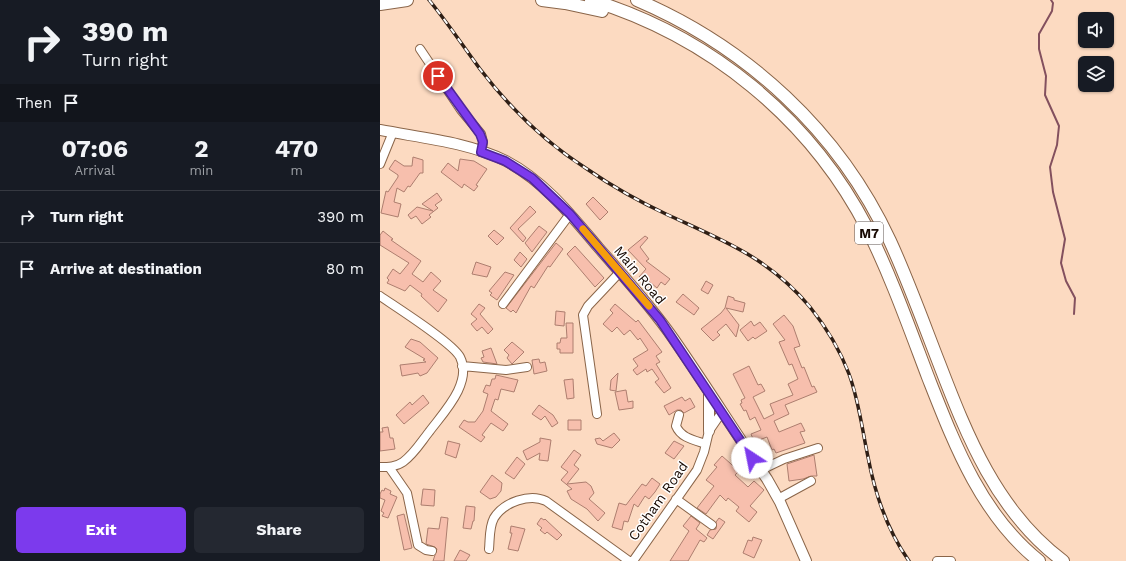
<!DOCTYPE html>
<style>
body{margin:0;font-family:"Work Sans",sans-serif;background:#242831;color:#f1f3f6;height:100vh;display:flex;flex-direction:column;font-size:15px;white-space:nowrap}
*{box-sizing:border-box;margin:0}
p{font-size:13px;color:#9ea1a6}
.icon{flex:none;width:22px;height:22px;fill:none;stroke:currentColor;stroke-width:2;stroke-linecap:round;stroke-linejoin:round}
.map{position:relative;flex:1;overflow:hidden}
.sheet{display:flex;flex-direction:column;background:#171b24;width:380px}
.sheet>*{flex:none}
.top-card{background:#171b24;color:#f1f3f6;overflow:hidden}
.controls{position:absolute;left:698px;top:12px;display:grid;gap:8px}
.controls a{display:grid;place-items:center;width:36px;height:36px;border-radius:6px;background:#171b24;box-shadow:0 1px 3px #0004;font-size:20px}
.pin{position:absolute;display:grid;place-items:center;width:34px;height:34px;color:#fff;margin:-17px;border:2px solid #fff;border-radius:50%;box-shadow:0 1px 4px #0007}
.me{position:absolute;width:44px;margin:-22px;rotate:326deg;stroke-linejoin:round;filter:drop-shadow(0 0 3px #0008)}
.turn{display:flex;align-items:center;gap:14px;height:84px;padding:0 16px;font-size:18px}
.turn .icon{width:52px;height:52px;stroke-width:2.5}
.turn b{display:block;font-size:28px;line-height:34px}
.then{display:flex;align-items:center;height:38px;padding:0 16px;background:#0003;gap:8px;font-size:15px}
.eta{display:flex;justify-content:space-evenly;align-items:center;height:68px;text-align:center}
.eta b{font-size:24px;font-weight:700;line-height:28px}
.cta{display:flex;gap:8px;margin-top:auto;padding:8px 16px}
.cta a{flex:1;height:46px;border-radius:6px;background:#7c3aed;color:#fff;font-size:16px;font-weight:700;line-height:46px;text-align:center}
.cta a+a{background:#242831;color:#f1f3f6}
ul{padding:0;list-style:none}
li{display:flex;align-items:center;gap:12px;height:52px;padding:0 16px;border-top:1px solid #363941}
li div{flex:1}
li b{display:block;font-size:15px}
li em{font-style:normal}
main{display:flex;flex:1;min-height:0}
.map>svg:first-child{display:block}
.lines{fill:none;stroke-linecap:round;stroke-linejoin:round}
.stream{stroke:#83505e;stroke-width:2}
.building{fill:#f7bfad;stroke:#ad7e6f}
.minor-casing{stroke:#8a6549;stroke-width:10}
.major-casing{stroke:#8a6549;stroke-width:12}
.highway-casing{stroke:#8a6549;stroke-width:14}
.minor{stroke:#fff;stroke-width:8}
.major{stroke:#fff;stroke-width:10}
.highway{stroke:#fff;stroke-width:12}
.rail-casing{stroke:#2f1f16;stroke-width:3.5}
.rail{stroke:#fff;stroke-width:2;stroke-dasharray:6;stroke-linecap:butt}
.route-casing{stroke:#51269a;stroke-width:10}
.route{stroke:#7c3aed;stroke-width:7}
.slow{stroke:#f59e0b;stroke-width:7}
.labels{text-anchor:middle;stroke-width:3;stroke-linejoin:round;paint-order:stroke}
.shield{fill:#fff;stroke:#5d534e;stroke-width:1}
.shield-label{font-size:13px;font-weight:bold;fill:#170902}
.street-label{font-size:14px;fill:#170902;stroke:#fff}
</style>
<main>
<section class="sheet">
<div class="top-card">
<div class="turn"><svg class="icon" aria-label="right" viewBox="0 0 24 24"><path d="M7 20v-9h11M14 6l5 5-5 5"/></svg><div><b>390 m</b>Turn right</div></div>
<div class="then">Then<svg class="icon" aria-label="arrive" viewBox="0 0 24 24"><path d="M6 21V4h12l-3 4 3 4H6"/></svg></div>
</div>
<div class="eta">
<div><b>07:06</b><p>Arrival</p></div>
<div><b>2</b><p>min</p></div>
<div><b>470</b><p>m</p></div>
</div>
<ul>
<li><svg class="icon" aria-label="right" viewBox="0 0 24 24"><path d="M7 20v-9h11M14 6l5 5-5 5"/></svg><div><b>Turn right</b></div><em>390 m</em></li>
<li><svg class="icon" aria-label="arrive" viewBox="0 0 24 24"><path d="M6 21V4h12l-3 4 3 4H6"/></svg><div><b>Arrive at destination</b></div><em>80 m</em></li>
</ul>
<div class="cta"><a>Exit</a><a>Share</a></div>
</section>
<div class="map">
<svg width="746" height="561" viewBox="0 0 746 561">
<rect width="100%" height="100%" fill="#fcdac1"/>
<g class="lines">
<path class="stream" d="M671,0l2,3 -1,8 -13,23v15l7,27 -1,19 14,31 -2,19 -7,22 3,25 12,47 -4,24 5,18 9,17 -1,16"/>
</g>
<path class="building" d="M33,157l10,3v13h-3l-10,14 -2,-1 -4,6 -7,-4 -3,14 7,2 -3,13 -17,-4 5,-22 2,1 10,-15v-2l-9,-6 6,-9 9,6h8z
M80,159l14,2 13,8 -11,16 2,1 -4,5 -10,-7 -2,4 -21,-16 7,-9 10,8z
M57,193l5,7 -7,5 3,3 -9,7 2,2 -9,7 -6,-8 -5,3 -3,-4 9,-8 16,4 -11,-7z
M213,197l15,15 -8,8 -14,-16z
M150,206l6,6 -18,17 8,9 -3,4 -13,-14z
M159,226l8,6 -15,20 -7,-9z
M114,230l10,8 -7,7 -9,-9z
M3,231l10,8 -2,1 30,21 -9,13 11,8 8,-10 10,9 -8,9 14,10 -9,12 -17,-16 1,-2 -12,-9 -5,6 -18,-8 2,-3 -2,-2 6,-9 7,5 9,-11 -29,-18v-10z
M265,236l3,2 -8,9 9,12 -3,2 24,18 -5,6 -4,-3 -4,6 -11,-9 -2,2 -5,-4 7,-8 -18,-19z
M176,243l7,6 -13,18 -2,-1 -14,22 -3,-2 -15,27 -3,-3 -2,2 -5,-4z
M195,246l29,32 -9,9 -28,-33z
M140,252l7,7 -6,8 -7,-7z
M96,262l15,5 -4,10 -15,-3z
M125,272l9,3 -17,25 -7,-5 2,-2 -3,-2z
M326,281l7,4 -5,9 -7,-4z
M303,294l16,14 -5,7 -18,-13z
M348,296l6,2v2l11,3 -2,9 -17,-4 13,17 -3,12 -10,-13 -9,8 3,3 -7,6 -12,-12 20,-16 4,-5z
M99,304l6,4 -5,6 13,15 -5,5 -6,-7 -5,4 -6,-7 6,-5 -6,-5z
M235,304l21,18 2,-2 24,32 -6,4 4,6 -4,2 15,24 -7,5 -9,-11 4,-3 -7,-10 -5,3 -1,-3 -9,6 -4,-5 5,-4 -5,-7 15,-9 -8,-12 -2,2 -8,-10 -6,5 -7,-8 -5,5 -9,-8 10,-11 -3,-3z
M176,311l9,1 -1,14 -9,-1z
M404,315l9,11 7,20 -6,2 8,20 2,-1 8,20 2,-1 3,6 -32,13 4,9 -15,7 5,11 22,-9 4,8 -5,1 5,11 -29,10 -2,-4 -2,1 -5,-13 -13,5 -3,-8 10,-4 -6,-13 -5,3 -4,-10 -2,1 -4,-7 2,-1 -1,-3 4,-2 -12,-24 16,-8 9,19 3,-1 4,7 -12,6 11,22 10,-5 -4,-10 23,-9 -5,-11 10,-5 -6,-15 -3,1 -10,-23 6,-2 -12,-16z
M371,321l3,5 6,-4 7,9 -12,8 -2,-2 -5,4 -8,-11z
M186,323h7v30h-13v-4h-3v-6h3l1,-5h6z
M31,339l9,3 18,16 -11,15 -7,3 -2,-3 -16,3 -2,-11 26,-3 -3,-2 2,-1 -20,-12z
M132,342l12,10 -12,12 -5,-6 2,-3 -5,-5z
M111,348l6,16 -14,-2 -2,-4 3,-1 -2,-6z
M159,359l1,4 5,-1 2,9 -13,3 -2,-14z
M238,373l-2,18 -6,-1 1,-10z
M116,375l22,5 -4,12 -13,-3 -3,11 -3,-1 -4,12 17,13 -5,7 -12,-8 -9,12 3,2 -4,5 -22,-15 5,-7 4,2h7l8,-11 5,-17 -5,-2 3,-7 4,1 2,-7h3z
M193,379l1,19 -7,1 -3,-19z
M246,390l2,12 5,-1v7l-14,2 -4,-18z
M43,395l6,8 -25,21 -8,-9 14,-13 2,3z
M302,397l3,4 5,-3 5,9 -11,6 -3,-3h-4l-8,5 -5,-9z
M159,405l14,10 5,8 -6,4 -7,-11 -4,4 -9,-6z
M188,420h13v10h-13z
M8,427l2,11h3l2,11 -15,2v-19h3l-1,-4z
M234,433l6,7 -8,8 -15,-4 -2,-5 5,-1 3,3z
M160,438l11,2 -3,21 -9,-1 1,-7 -13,7 -4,-9 17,-9z
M68,441l12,3 -4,14 -11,-4z
M294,441l10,5 -10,13 -9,-6z
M194,450l7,5 -7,10 5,4 -12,15 19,-2 5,4 3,7 -5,6 16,14 -7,8 -11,-12 -16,-10 -4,-8 5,-2 -11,-9 7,-8 -7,-5z
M434,455l3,21h-6l-8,3 -14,2 -2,-17z
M342,456l17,15 -4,4 13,12 6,-6 10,9 -14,16 7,6 -8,10 -13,-11 3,-4 -11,-9 -2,3 -6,-6 -14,19 -9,-6 17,-22 -8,-6 11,-13 -3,-2z
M137,457l8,7 -11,15 -9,-6z
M112,475l10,8 -1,8 -5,6 -6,2 -10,-7z
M272,478l8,6 -5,8 -6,7 -4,-3 -7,11 -4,-3 -6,18 -4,-1 -2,9 -10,-3 7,-24 7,2 16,-21 4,2z
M5,488l6,3 -1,3 7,3 -9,21 -6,-2 2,-3 -3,-2 4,-11 -5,-2v-4l2,-4 2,1z
M43,489l12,1 -1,16 -13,-1z
M86,506l9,1 -1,14h-1l-2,8 -8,-1z
M24,514l8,34 -8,2 -7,-34z
M311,516l9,7 -4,6 11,9 -3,4 -4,-2 -12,21h-18l19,-30 -6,-5z
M61,517l7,1 -4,43h-11l4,-12 -2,-2 -9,-3 2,-16 11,1z
M161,518l3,2 1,-1 17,16 -5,5 -10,-8 -2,2 -5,-4 2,-2 -5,-4z
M339,518l6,4 -12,17 -6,-4 3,-5 6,-1v-7z
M131,526l14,3 -7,22 -10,-2 4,-16h-2z
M373,537l9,3 -8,18 -11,-5 5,-13 4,1z
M80,550l10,5 -4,6h-12z"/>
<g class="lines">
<g class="minor-casing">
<path id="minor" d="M40,49l41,61 20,24 2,8 -2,10
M0,164l13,-32
M0,296c16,11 73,47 80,61 13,26 -17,56 -31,75 -8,10 -15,22 -26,30 -7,5 -15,5 -23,5
M123,304l67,-90
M82,366l44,4 21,-3
M217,414l-14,-99 5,-9 32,-34
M299,415l-3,11c5,12 18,14 30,18
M9,467l18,26 11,52 8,5 6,1
M381,470l23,-11 34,-11
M296,499l36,26
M398,499l33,-18
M109,549c1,-10 0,-22 5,-31 10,-16 36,-25 52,-17l83,60
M253,561l64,-91 7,-18 5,-21 13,-19
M557,561h14"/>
</g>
<g class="major-casing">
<path id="major" d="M0,130c42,8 88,12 126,31 38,20 65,54 92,86 26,30 53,59 75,91 32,46 62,94 94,141l13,23 26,59
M329,431v-38"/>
</g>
<g class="highway-casing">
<path id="highway" d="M162,0l23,3 37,8
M211,0c118,36 219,118 276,228 24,48 42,99 61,149 26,66 53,138 111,184
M257,0c110,47 202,131 253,241 18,39 33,81 49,122 28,73 58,149 124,198
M0,4l27,-4"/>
</g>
<use href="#minor" class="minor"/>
<use href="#major" class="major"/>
<use href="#highway" class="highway"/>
<g class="rail-casing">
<path id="rail" d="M49,0c18,22 34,46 51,69 29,38 66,74 107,100 26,18 53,33 81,46 56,26 101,43 142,92 16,20 30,43 39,67 10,27 13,55 19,83 7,37 19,73 41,104"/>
</g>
<use href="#rail" class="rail"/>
</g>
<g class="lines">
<g class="route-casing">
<path id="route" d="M58,76l42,58 3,8 -2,10 24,9 27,17 38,36 90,106 92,138"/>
</g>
<use href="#route" class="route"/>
<path class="slow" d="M203,229l66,77"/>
</g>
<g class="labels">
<rect class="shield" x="475" y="222" width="28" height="22" rx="3"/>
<g class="shield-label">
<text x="489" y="238">M7</text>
</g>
<g class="street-label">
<text transform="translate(260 275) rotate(50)" y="5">Main Road</text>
<text transform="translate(278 501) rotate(-55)" y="5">Cotham Road</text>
</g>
</g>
</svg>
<div class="controls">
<a><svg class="icon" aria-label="sound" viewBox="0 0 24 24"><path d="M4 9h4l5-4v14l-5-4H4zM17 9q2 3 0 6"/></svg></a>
<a><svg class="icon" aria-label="layers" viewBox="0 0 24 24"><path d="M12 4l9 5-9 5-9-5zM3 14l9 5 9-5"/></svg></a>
</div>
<div class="pin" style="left:58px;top:76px;background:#d93025"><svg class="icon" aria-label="arrive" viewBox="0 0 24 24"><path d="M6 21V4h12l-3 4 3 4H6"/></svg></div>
<svg class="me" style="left:372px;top:458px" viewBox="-20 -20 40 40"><circle r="19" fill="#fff"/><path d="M0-13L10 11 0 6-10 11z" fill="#7c3aed"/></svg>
</div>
</main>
